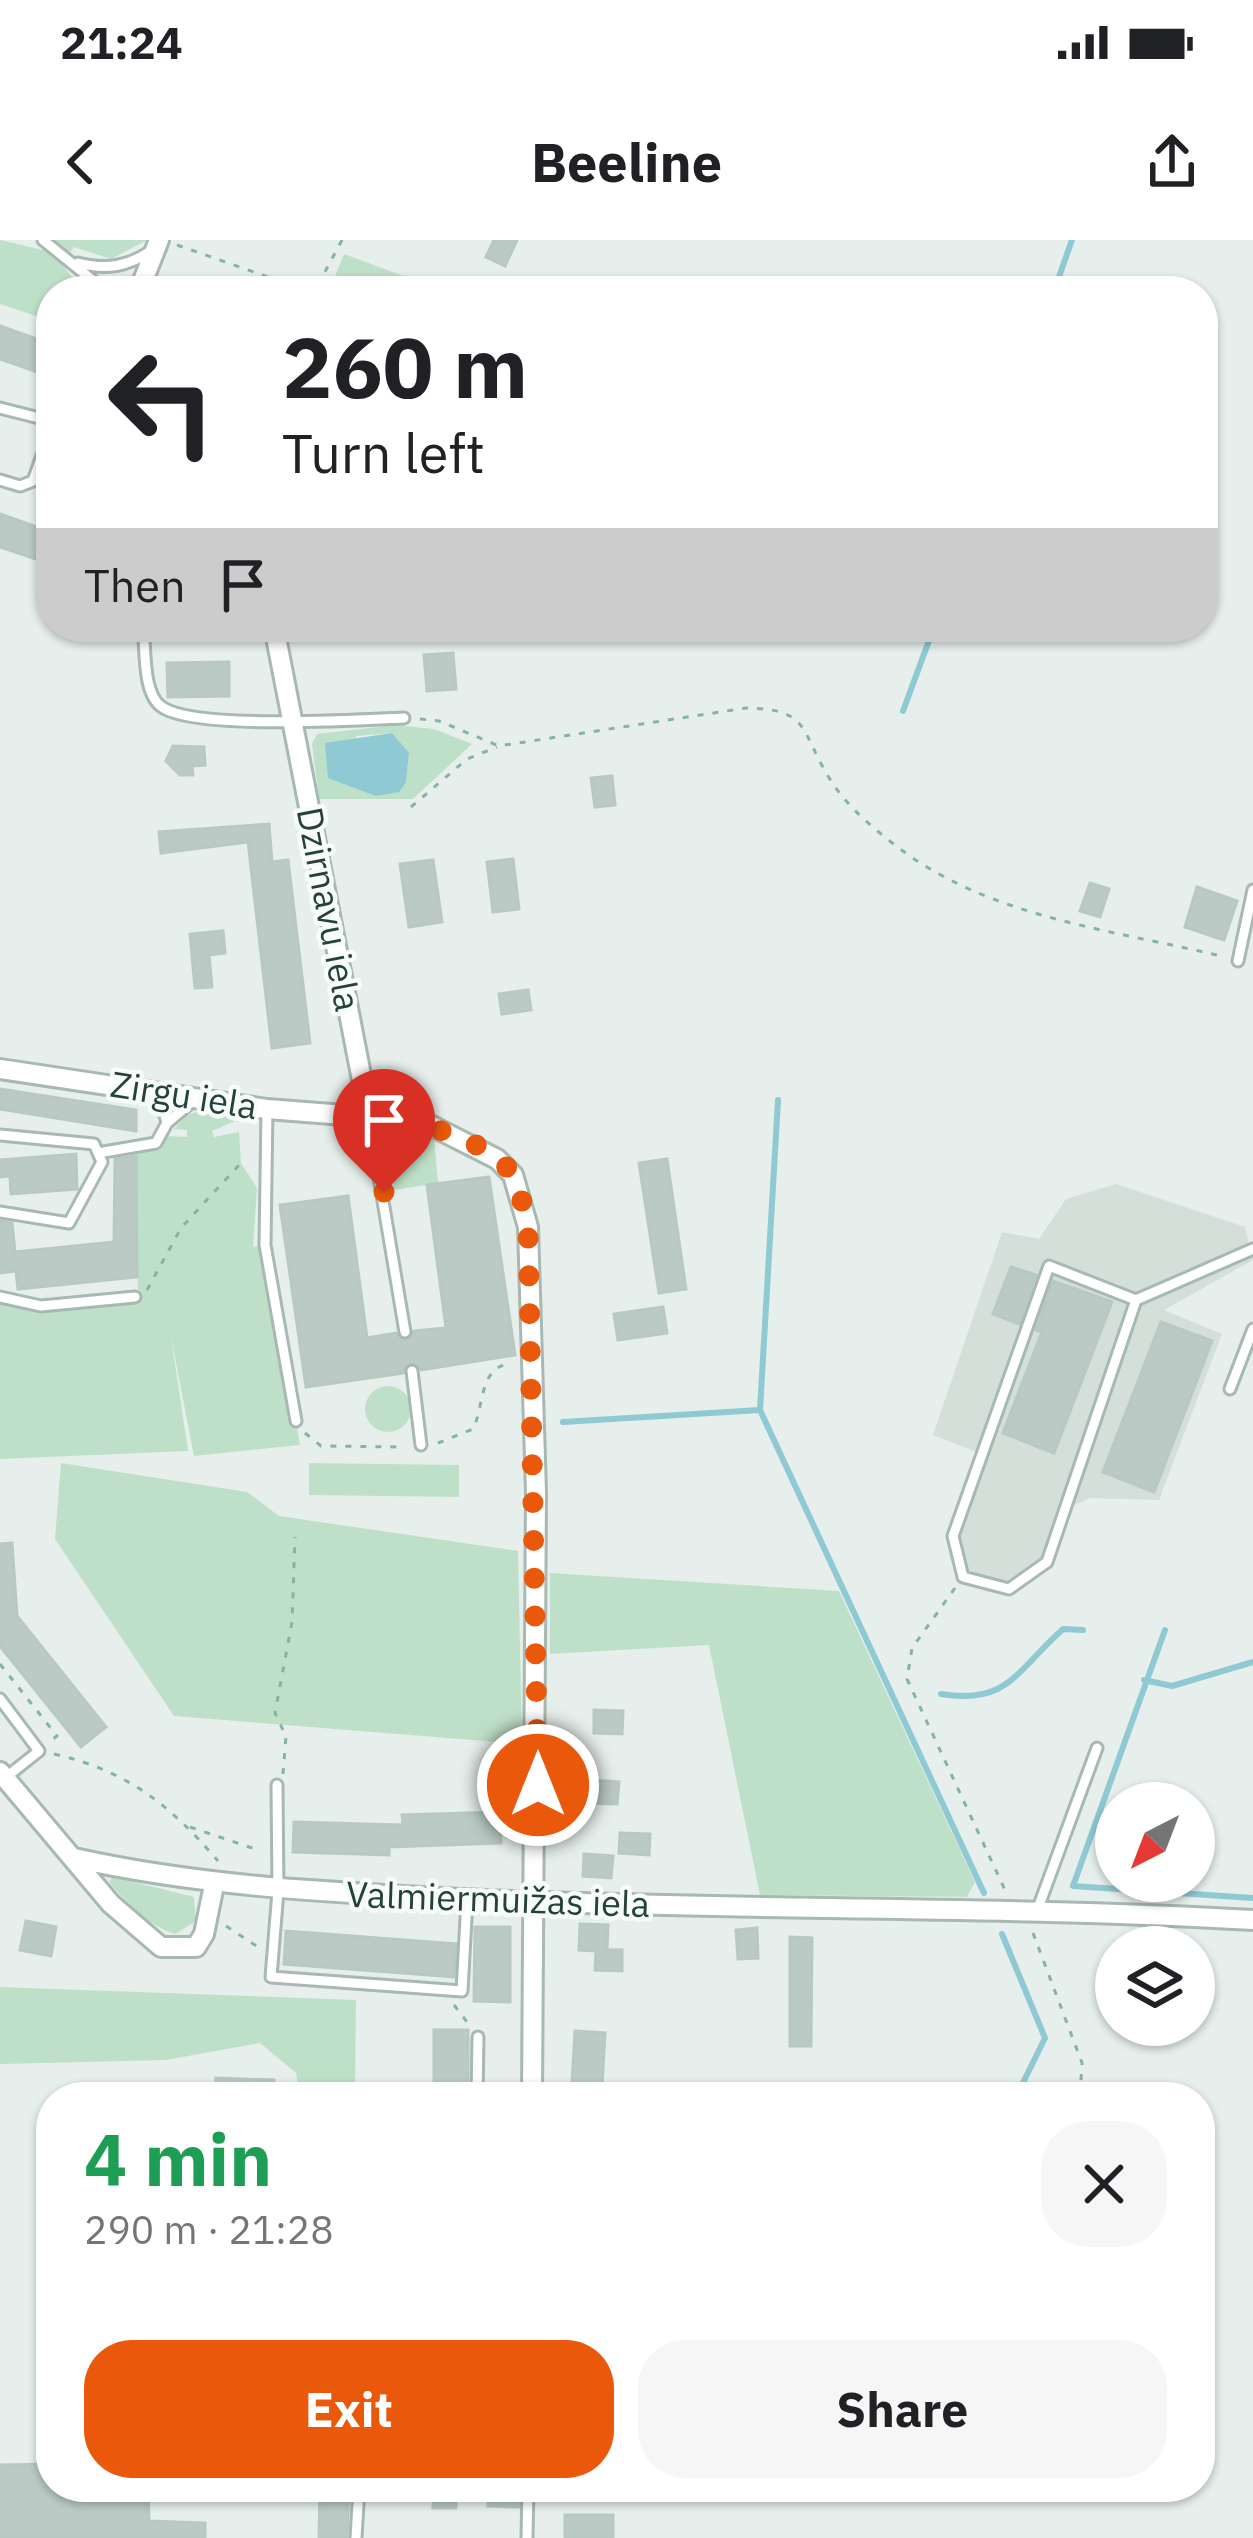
<!DOCTYPE html>
<meta charset="utf-8">
<style>
body{margin:0;font-family:"IBM Plex Sans",sans-serif;background:#f6f6f6;color:#202124;height:100vh;display:flex;flex-direction:column;font-size:45px;white-space:nowrap}
*{box-sizing:border-box;margin:0}
p{font-size:39px;color:#757577}
.icon{flex:none;width:66px;height:66px;fill:none;stroke:currentColor;stroke-width:2;stroke-linecap:round;stroke-linejoin:round}
.map{position:relative;flex:1;overflow:hidden}
.side{position:absolute;left:36px;top:1842px;width:1179px;height:420px;display:flex;flex-direction:column;background:#fff;border-radius:48px;box-shadow:0 3px 9px #0004}
.side>*{flex:none}
.hud{position:absolute;left:36px;top:36px;width:1182px;height:366px;border-radius:48px;box-shadow:0 3px 9px #0004;background:#fff;color:#202124;overflow:hidden}
.needle{width:78px;rotate:222deg}
.fabs{position:absolute;left:1095px;top:1542px;display:grid;gap:24px}
.fabs a{display:grid;place-items:center;width:120px;height:120px;border-radius:50%;background:#fff;box-shadow:0 3px 9px #0004;font-size:60px}
.pin{position:absolute;display:grid;place-items:center;width:102px;height:102px;color:#fff;margin:-123px -51px;border-radius:50% 50% 50% 0;rotate:-45deg;box-shadow:0 0 12px #0007}
.pin .icon{rotate:45deg}
.me{position:absolute;width:132px;margin:-66px;rotate:0deg;stroke-linejoin:round;filter:drop-shadow(0 0 9px #0008)}
.turn{display:flex;align-items:center;gap:42px;height:252px;padding:0 48px;font-size:54px}
.turn .icon{width:156px;height:156px;stroke-width:2.5}
.turn b{display:block;font-size:84px;line-height:102px}
.then{display:flex;align-items:center;height:114px;padding:0 48px;background:#0003;gap:24px;font-size:45px}
.round{display:grid;place-items:center;flex:none;width:126px;height:126px;border-radius:48px;background:#f6f6f6}
.overview{display:flex;align-items:center;justify-content:space-between;height:204px;padding:0 48px}
h1{font-size:72px;font-weight:700;line-height:90px;color:#1e9e55}
.cta{display:flex;gap:24px;margin-top:auto;padding:24px 48px}
.cta a{flex:1;height:138px;border-radius:48px;background:#ea580c;color:#fff;font-size:48px;font-weight:700;line-height:138px;text-align:center}
.cta a+a{background:#f6f6f6;color:#202124}
.status{display:flex;justify-content:space-between;align-items:center;height:84px;padding:0 60px;background:#fff;direction:ltr}
.status svg{height:33px;fill:currentColor}
header{display:flex;justify-content:space-between;align-items:center;height:156px;padding:0 48px;background:#fff;font-size:54px;font-weight:700}
.map>svg:first-child{display:block}
.built{fill:#d4dfda}
.green{fill:#bfe0c8;fill-rule:evenodd}
.water{fill:#8ec9d4}
.lines{fill:none;stroke-linecap:round;stroke-linejoin:round}
.stream{stroke:#8ec9d4;stroke-width:6}
.building{fill:#bbcac4;stroke:#b8c9c2;stroke-width:3}
.lane-casing{stroke:#a8b8b2;stroke-width:15}
.street-casing{stroke:#a8b8b2;stroke-width:24}
.path{stroke:#86b3a5;stroke-width:3;stroke-dasharray:6 9;stroke-linecap:butt}
.lane{stroke:#fff;stroke-width:9}
.street{stroke:#fff;stroke-width:18}
.route{stroke:#ea580c;stroke-width:21;stroke-dasharray:0 37.8}
.labels{text-anchor:middle;stroke-width:9;stroke-linejoin:round;paint-order:stroke}
.street-label{font-size:36px;fill:#24423a;stroke:#f7fbf9}
</style>
<div class="status"><b>21:24</b><svg viewBox="0 0 49 12"><path d="M0 12V9h3v3zM5 12V6h3v6zM10 12V3h3v9zM15 12V0h3v12zM26 1h20v11H26zM47 4h2v5h-2z"/></svg></div>
<header><svg class="icon" aria-label="back" viewBox="0 0 24 24"><path d="M15 5l-7 7 7 7"/></svg>Beeline<svg class="icon" aria-label="share" viewBox="0 0 24 24"><path d="M12 15V3M7 8l5-5 5 5M5 13v7h14v-7"/></svg></header>
<div class="map">
<svg width="1253" height="2298" viewBox="0 0 1253 2298">
<rect width="100%" height="100%" fill="#e6efeb"/>
<path class="built" d="M1116,944l129,43 8,33 -89,50 58,24 -63,166 -69,-2 -20,9 -23,55 -38,27 -46,-12 -10,-41 26,-83 -46,-18 69,-203 37,7 27,-40z"/>
<path class="green" d="M0,0l43,10 -7,-10h111l-36,19 -37,-12 -13,16 22,28h-32v30l-51,-17z
M344,14l100,37h-115z
M395,485l39,4 38,15 -59,55h-94l-7,-55 5,-10zM392,493l17,21 -3,28 -30,14 -14,-9 -6,-51z
M210,868l25,13 -23,10 2,6 25,-5 2,31 16,25 -4,59 12,-2 35,200 -106,11 -23,-119 17,114 -188,8v-156l37,8 101,-8 -2,-149 24,-7 8,-11 19,1v-7l-13,-1 13,-14z
M420,892l14,5 4,46 -44,7 -10,-47z
M365 1169a23 23 0 1 1 46 0a23 23 0 1 1-46 0Z
M61,1223l186,29 32,24 239,35 4,193 -348,-28 -119,-177z
M309,1223l150,2v32l-150,-2z
M550,1333l289,18 136,291 -8,15 -207,-2 -51,-250 -159,9z
M113,1637l81,20 2,24 -21,13c-28,-9 -47,-30 -66,-52z
M0,1747l356,13 -1,97h-55l-4,-24 -36,-30 -94,17 -166,4z"/>
<path class="water" d="M392,493l17,20 -3,29 -7,10 -23,4 -48,-18 -3,-35z"/>
<g class="lines">
<path class="stream" d="M1054,51l18,-51
M903,471l31,-84
M778,860l-18,310 224,483
M563,1182l197,-12
M1165,1390l-92,256 180,12
M1144,1440l28,6 81,-24
M941,1454c67,11 75,-23 122,-65l20,1
M1002,1694l43,104 -29,59"/>
</g>
<path class="building" d="M494,0h23l-12,26 -19,-9z
M0,86l51,18v33l-51,-18z
M0,274l51,18 -9,29 -42,-14z
M453,413l3,36 -29,2 -3,-36z
M229,422v34l-61,1 -1,-34z
M173,506l31,1 1,18 -13,1 1,9h-13l-14,-14z
M612,536l3,29 -20,2 -4,-29z
M269,584l3,38 16,-2 22,183 -38,5 -24,-206 -87,11 -2,-21z
M513,619l6,50 -26,3 -6,-50z
M433,620l9,62 -33,5 -9,-63z
M1090,643l19,6 -9,28 -20,-6z
M1197,647l40,14 -13,39 -39,-13z
M223,691l2,22 -16,2 3,32 -17,1 -5,-54z
M528,750l3,20 -29,4 -3,-20z
M0,849l136,21v21l-136,-22z
M76,914l1,35 -66,5 -1,-18 -10,1v-17z
M136,916l1,121 -119,12 -2,-18 -16,2v-52l12,2 3,29 99,-10 1,-83z
M667,919l19,130 -27,4 -20,-130z
M489,937l26,178 -94,15 -11,-8 -7,11 -97,14 -26,-182 68,-9 19,142 29,-5 9,8 9,-10 32,-3 -19,-143z
M1011,1027l25,8 -17,49 -26,-10z
M1053,1041l59,21 -58,151 -51,-20 39,-101 -6,-2z
M663,1067l4,26 -49,7 -4,-26z
M1161,1082l51,19 -58,151 -51,-20z
M12,1303l5,73 89,111 -25,20 -81,-101v-102z
M594,1470l29,1 -1,23 -28,-1z
M590,1540l29,2 -2,22 -27,-1z
M500,1572l1,31 -112,4v8l-96,-3 1,-30 109,3 -1,-10z
M620,1593l30,1 -1,21 -30,-2z
M584,1614l29,2 -2,22 -28,-2z
M26,1681l30,6 -5,29 -31,-6z
M580,1684l28,1 -1,25h15v21l-27,-1 1,-19 -17,-1z
M475,1687h35v75l-36,-1z
M757,1688l1,30 -20,1 -2,-29z
M286,1691l170,13 -2,33 -170,-13z
M790,1697l22,1 -1,108h-21z
M434,1790h34v67h-34z
M575,1791l30,2 -3,53 -30,-3z
M216,1838l58,2v17h-58z
M51,2224v23h97l1,34 56,2v15h-205v-73z
M320,2247h29l-2,51h-28z
M434,2247h22v21h-23z
M488,2247h31v20l-31,-1z
M565,2275h48v23h-48z"/>
<g class="lines">
<g class="lane-casing">
<path id="lane" d="M43,0l63,51
M78,23c28,7 50,4 74,-13
M0,168l51,13
M0,240l20,6 13,-5 18,-51
M143,387c3,21 -1,67 19,80 32,23 197,13 242,11
M1238,721l15,-71
M267,869l-2,136 31,176
M369,878l36,214
M167,883l28,-24
M0,895l94,9 8,18 -33,61 -69,-11
M98,913l58,-10 11,-20 -8,-31
M0,1057l41,9 94,-9
M1136,1060l-89,262 -38,27 -46,-12 -10,-41 96,-270 87,34 117,-51
M412,1131l9,74
M1230,1149l23,-60
M0,1459l39,52 -34,27
M277,1545l1,106 -7,86 191,14 5,-91
M1038,1668l59,-160
M477,1857l1,-60
M356,2298l3,-51
M527,2298l1,-51"/>
</g>
<g class="street-casing">
<path id="street" d="M139,51l20,-51
M274,387l95,489
M0,829l267,40 155,12 75,38 16,16 15,52 8,266 -4,604
M0,1532l111,132 50,43h35l8,-13 10,-49
M74,1618c131,29 255,34 388,41 264,12 527,6 791,21"/>
</g>
<path class="path" d="M177,5l131,46 12,-10 22,-41
M420,479l19,2 60,25 247,-38c64,1 54,22 82,68 16,27 38,46 63,66 95,76 219,87 334,115
M411,567l56,-48 30,-12
M147,1050l34,-62 59,-64
M305,1193l16,13 84,1
M438,1203l35,-14c12,-24 5,-62 39,-66
M955,1348l-43,60 -5,31 98,211
M0,1424l57,72 -8,6
M54,1514c74,17 116,51 164,107
M283,1534l3,-38 -11,-23 17,-91 3,-85
M190,1587l71,24
M226,1686l32,21
M1033,1693l49,130 -2,34
M454,1765l16,21"/>
<use href="#lane" class="lane"/>
<use href="#street" class="street"/>
</g>
<g class="lines">
<path class="route" d="M384,952l-15,-76c42,4 114,20 142,56 10,14 12,39 17,55l10,558"/>
</g>
<g class="labels">
<g class="street-label">
<text transform="translate(329 669) rotate(79)" y="13">Dzirnavu iela</text>
<text transform="translate(184 855) rotate(9)" y="13">Zirgu iela</text>
<text transform="translate(498 1659) rotate(2)" y="13">Valmiermuižas iela</text>
</g>
</g>
</svg>
<div class="fabs">
<a><svg class="needle" viewBox="-14 -14 28 28"><path d="M0-13l5 13h-10z" fill="#e53935"/><path d="M0 13l5-13h-10z" fill="#757577"/></svg></a>
<a><svg class="icon" aria-label="layers" viewBox="0 0 24 24"><path d="M12 4l9 5-9 5-9-5zM3 14l9 5 9-5"/></svg></a>
</div>
<div class="pin" style="left:384px;top:952px;background:#d93025"><svg class="icon" aria-label="arrive" viewBox="0 0 24 24"><path d="M6 21V4h12l-3 4 3 4H6"/></svg></div>
<svg class="me" style="left:538px;top:1545px" viewBox="-20 -20 40 40"><circle r="17" fill="#ea580c" stroke="#fff" stroke-width="3"/><path d="M0-11L8 9 0 5-8 9z" fill="#fff"/></svg>
<div class="hud">
<div class="turn"><svg class="icon" aria-label="left" viewBox="0 0 24 24"><path d="M17 20v-9H6M10 6l-5 5 5 5"/></svg><div><b>260 m</b>Turn left</div></div>
<div class="then">Then<svg class="icon" aria-label="arrive" viewBox="0 0 24 24"><path d="M6 21V4h12l-3 4 3 4H6"/></svg></div>
</div>
<section class="side">
<div class="overview"><div><h1>4 min</h1><p>290 m · 21:28</p></div><a class="round"><svg class="icon" aria-label="close" viewBox="0 0 24 24"><path d="M6 6l12 12M18 6L6 18"/></svg></a></div>
<div class="cta"><a>Exit</a><a>Share</a></div>
</section>
</div>
